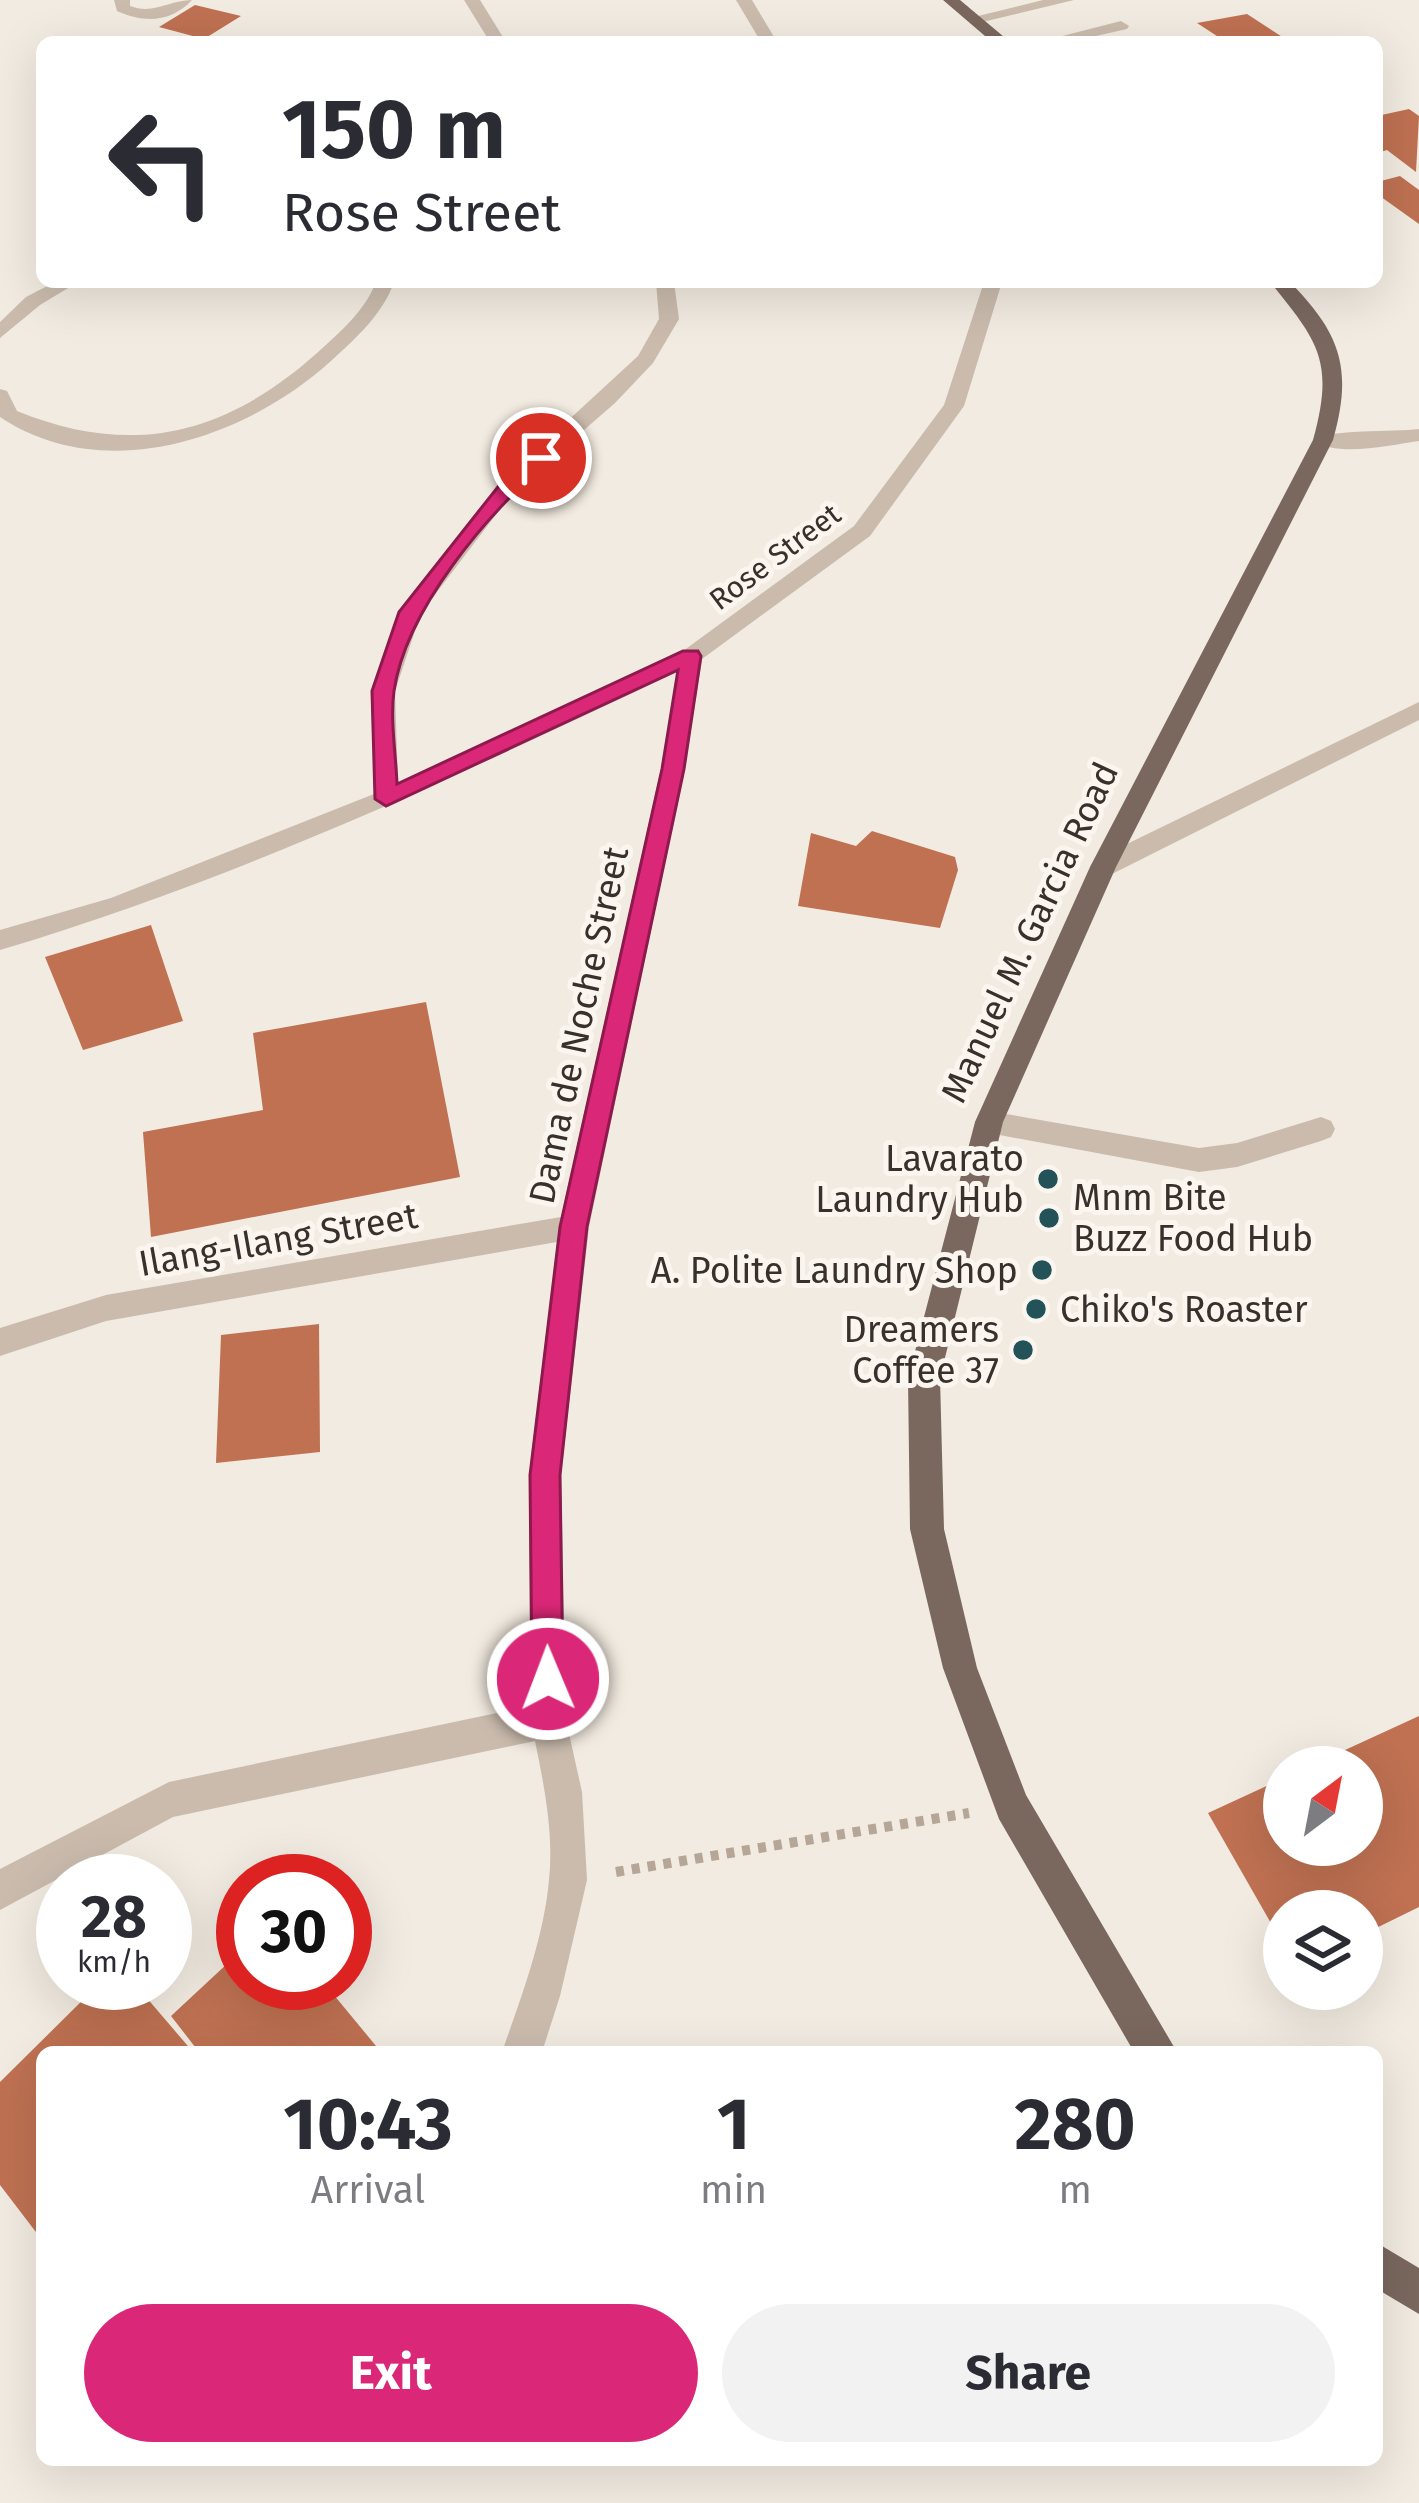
<!DOCTYPE html>
<style>
body{margin:0;font-family:"Fira Sans",sans-serif;background:#f2f2f3;color:#2b2b33;height:100vh;display:flex;flex-direction:column;font-size:45px;white-space:nowrap}
*{box-sizing:border-box;margin:0}
p{font-size:39px;color:#7c7c81}
.icon{flex:none;width:66px;height:66px;fill:none;stroke:currentColor;stroke-width:2;stroke-linecap:round;stroke-linejoin:round}
.map{position:relative;flex:1;overflow:hidden}
.drawer{position:absolute;left:36px;top:2046px;width:1347px;height:420px;display:flex;flex-direction:column;background:#fff;border-radius:18px;box-shadow:0 12px 48px #0002}
.drawer>*{flex:none}
.guide{position:absolute;left:36px;top:36px;width:1347px;height:252px;border-radius:18px;box-shadow:0 12px 48px #0002;background:#fff;color:#2b2b33;overflow:hidden}
.needle{width:78px;rotate:32deg}
.fabs{position:absolute;left:1263px;top:1746px;display:grid;gap:24px}
.fabs a{display:grid;place-items:center;width:120px;height:120px;border-radius:50%;background:#fff;box-shadow:0 12px 48px #0002;font-size:60px}
.speed{position:absolute;left:36px;top:1854px;display:flex;gap:24px;font-size:60px;font-weight:700;text-align:center}
.speed>*{display:grid;place-content:center;width:156px;height:156px;border-radius:50%;background:#fff;box-shadow:0 12px 48px #0002;line-height:1}
.speed small{font-size:30px;font-weight:400}
.speed .limit{border:18px solid #d22;background:#fff;color:#111}
.pin{position:absolute;display:grid;place-items:center;width:102px;height:102px;color:#fff;margin:-51px;border:6px solid #fff;border-radius:50%;box-shadow:0 3px 12px #0007}
.me{position:absolute;width:132px;margin:-66px;rotate:359deg;stroke-linejoin:round;filter:drop-shadow(0 0 9px #0008)}
.turn{display:flex;align-items:center;gap:42px;height:252px;padding:0 48px;font-size:54px}
.turn .icon{width:156px;height:156px;stroke-width:2.5}
.turn b{display:block;font-size:84px;line-height:102px}
.eta{display:flex;justify-content:space-evenly;align-items:center;height:204px;text-align:center}
.eta b{font-size:72px;font-weight:700;line-height:84px}
.action{display:flex;gap:24px;margin-top:auto;padding:24px 48px}
.action a{flex:1;height:138px;border-radius:72px;background:#db2777;color:#fff;font-size:48px;font-weight:700;line-height:138px;text-align:center}
.action a+a{background:#f2f2f3;color:#2b2b33}
.map>svg:first-child{display:block}
.building{fill:#bf7152}
.lines{fill:none;stroke-linecap:round;stroke-linejoin:round}
.path{stroke:#b6a697;stroke-width:10;stroke-dasharray:8 8;stroke-linecap:butt}
.minor{fill:#cabbad;fill-rule:evenodd}
.major{fill:#7a685e;fill-rule:evenodd}
.route{fill:#db2777;stroke:#8e194d;stroke-width:3}
.poi-dot{fill:#235359;stroke:#faf5ee;stroke-width:4.5}
.labels{text-anchor:middle;stroke-width:10;stroke-linejoin:round;paint-order:stroke}
.far-street-label{font-size:30px;fill:#39302b;stroke:#faf5ee}
.street-label{font-size:36px;fill:#39302b;stroke:#faf5ee}
.poi-label{font-size:36px;fill:#39302b;stroke:#faf5ee;text-anchor:end}
</style>
<div class="map">
<svg width="1419" height="2503" viewBox="0 0 1419 2503">
<rect width="100%" height="100%" fill="#f2ebe1"/>
<path class="building" d="M195,5l46,11 -37,23 -45,-12z
M1247,14l43,28h-79l9,-4 -23,-15z
M1409,109l10,7 -3,56 -29,-22 -10,3v-37z
M1400,176l19,14v34l-42,-30v-12z
M872,831l83,26 3,13 -18,58 -142,-22 13,-73 45,13z
M151,925l32,96 -100,29 -38,-93z
M426,1002l34,175 -309,60 -8,-105 120,-22 -10,-77z
M319,1324l1,128 -104,11 5,-128z
M1419,1716v191l-57,28v-24h-78v35l-76,-133 76,-35v67h78v-78h-54z
M243,1949v34h81l57,69h-182l-28,-36z
M100,1983h34l59,69h-151v188l-42,-55v-103z"/>
<g class="lines">
<path class="path" d="M616,1872l353,-59"/>
<path class="minor" d="M114,0h16v6c24,9 39,-6 62,-6 -21,23 -49,23 -75,11z
M464,0h16l26,42h-16z
M736,0h16l25,42h-16z
M1043,0h31l-100,24 -8,-5z
M1121,21l8,5 -2,3 -58,13h-30z
M55,282h23l-38,23 -40,33v-16l26,-25z
M376,282h18c-11,32 -38,56 -63,79 -85,77 -226,126 -331,56v-28l7,2 10,20c115,47 208,24 300,-58 22,-20 48,-42 59,-71z
M656,282h18l5,37 -26,44 -38,40 -101,88 -93,122 -26,78 3,92 285,-132 171,-125 90,-121 40,-123h18l-38,124 -94,130 -168,123 -17,109 -96,459 -28,248 5,245 16,72 5,88 -27,116 -18,56h-40c19,-54 42,-115 47,-172 5,-46 -5,-95 -14,-139l-362,76 -173,93v-41l169,-87 361,-76 -1,-231 28,-233 -451,79 -106,35v-28l106,-33 455,-78 100,-449 16,-96c-222,105 -442,208 -677,278v-20l111,-32 263,-104 -3,-103 28,-79 101,-129 138,-127 21,-37z
M1419,429v12c-29,4 -82,17 -106,-1 15,-11 81,-8 106,-11z
M1419,702v18l-307,154h-18l-4,-7 4,-7z
M989,1111l210,37 38,-5 84,-26 10,4 4,8 -4,8 -10,4 -84,26 -38,5 -210,-39 -10,-3 -4,-8 4,-8z"/>
<path class="major" d="M943,0h17l50,42h-18z
M1270,282h20c51,52 63,87 43,158l-217,427 -113,255 -63,256 4,151 33,139 49,127 151,257h-43l-135,-233 -56,-151 -33,-139 -2,-151 67,-256 115,-255 223,-427c22,-79 5,-99 -43,-158z
M1377,2243l42,25v46l-42,-25z"/>
</g>
<path class="route" d="M541,452l7,1v9c-61,52 -142,147 -154,229 -4,29 2,64 3,93l286,-133h15l3,5 -17,113 -97,458 -27,248 3,204 -4,11 -11,5 -12,-5 -4,-11 -2,-204 30,-248 102,-458 16,-99 -292,136 -11,-7 -3,-108 27,-79 102,-129z"/>
<g class="poi-dot">
<circle cx="1048" cy="1179" r="12"/>
<circle cx="1049" cy="1218" r="12"/>
<circle cx="1042" cy="1270" r="12"/>
<circle cx="1036" cy="1309" r="12"/>
<circle cx="1023" cy="1350" r="12"/>
</g>
<g class="labels">
<g class="far-street-label">
<text transform="translate(775 557) rotate(-37)" y="10">Rose Street</text>
</g>
<g class="street-label">
<text transform="translate(1029 932) rotate(-65)" y="13">Manuel M. Garcia Road</text>
<text transform="translate(578 1025) rotate(-78)" y="13">Dama de Noche Street</text>
<text transform="translate(278 1239) rotate(-10)" y="13">Ilang-Ilang Street</text>
</g>
<g class="poi-label">
<text x="1024" y="1171">Lavarato<tspan x="1024" dy="41">Laundry Hub</tspan></text>
<text x="1073" y="1210" text-anchor="start">Mnm Bite<tspan x="1073" dy="41">Buzz Food Hub</tspan></text>
<text x="1018" y="1283">A. Polite Laundry Shop</text>
<text x="1060" y="1322" text-anchor="start">Chiko's Roaster</text>
<text x="999" y="1342">Dreamers<tspan x="999" dy="41">Coffee 37</tspan></text>
</g>
</g>
</svg>
<div class="fabs">
<a><svg class="needle" viewBox="-14 -14 28 28"><path d="M0-13l5 13h-10z" fill="#e53935"/><path d="M0 13l5-13h-10z" fill="#7c7c81"/></svg></a>
<a><svg class="icon" aria-label="layers" viewBox="0 0 24 24"><path d="M12 4l9 5-9 5-9-5zM3 14l9 5 9-5"/></svg></a>
</div>
<div class="speed"><div>28<small>km/h</small></div><div class="limit">30</div></div>
<div class="pin" style="left:541px;top:458px;background:#d93025"><svg class="icon" aria-label="arrive" viewBox="0 0 24 24"><path d="M6 21V4h12l-3 4 3 4H6"/></svg></div>
<svg class="me" style="left:548px;top:1679px" viewBox="-20 -20 40 40"><circle r="17" fill="#db2777" stroke="#fff" stroke-width="3"/><path d="M0-11L8 9 0 5-8 9z" fill="#fff"/></svg>
<div class="guide">
<div class="turn"><svg class="icon" aria-label="left" viewBox="0 0 24 24"><path d="M17 20v-9H6M10 6l-5 5 5 5"/></svg><div><b>150 m</b>Rose Street</div></div>
</div>
<section class="drawer">
<div class="eta">
<div><b>10:43</b><p>Arrival</p></div>
<div><b>1</b><p>min</p></div>
<div><b>280</b><p>m</p></div>
</div>
<div class="action"><a>Exit</a><a>Share</a></div>
</section>
</div>
